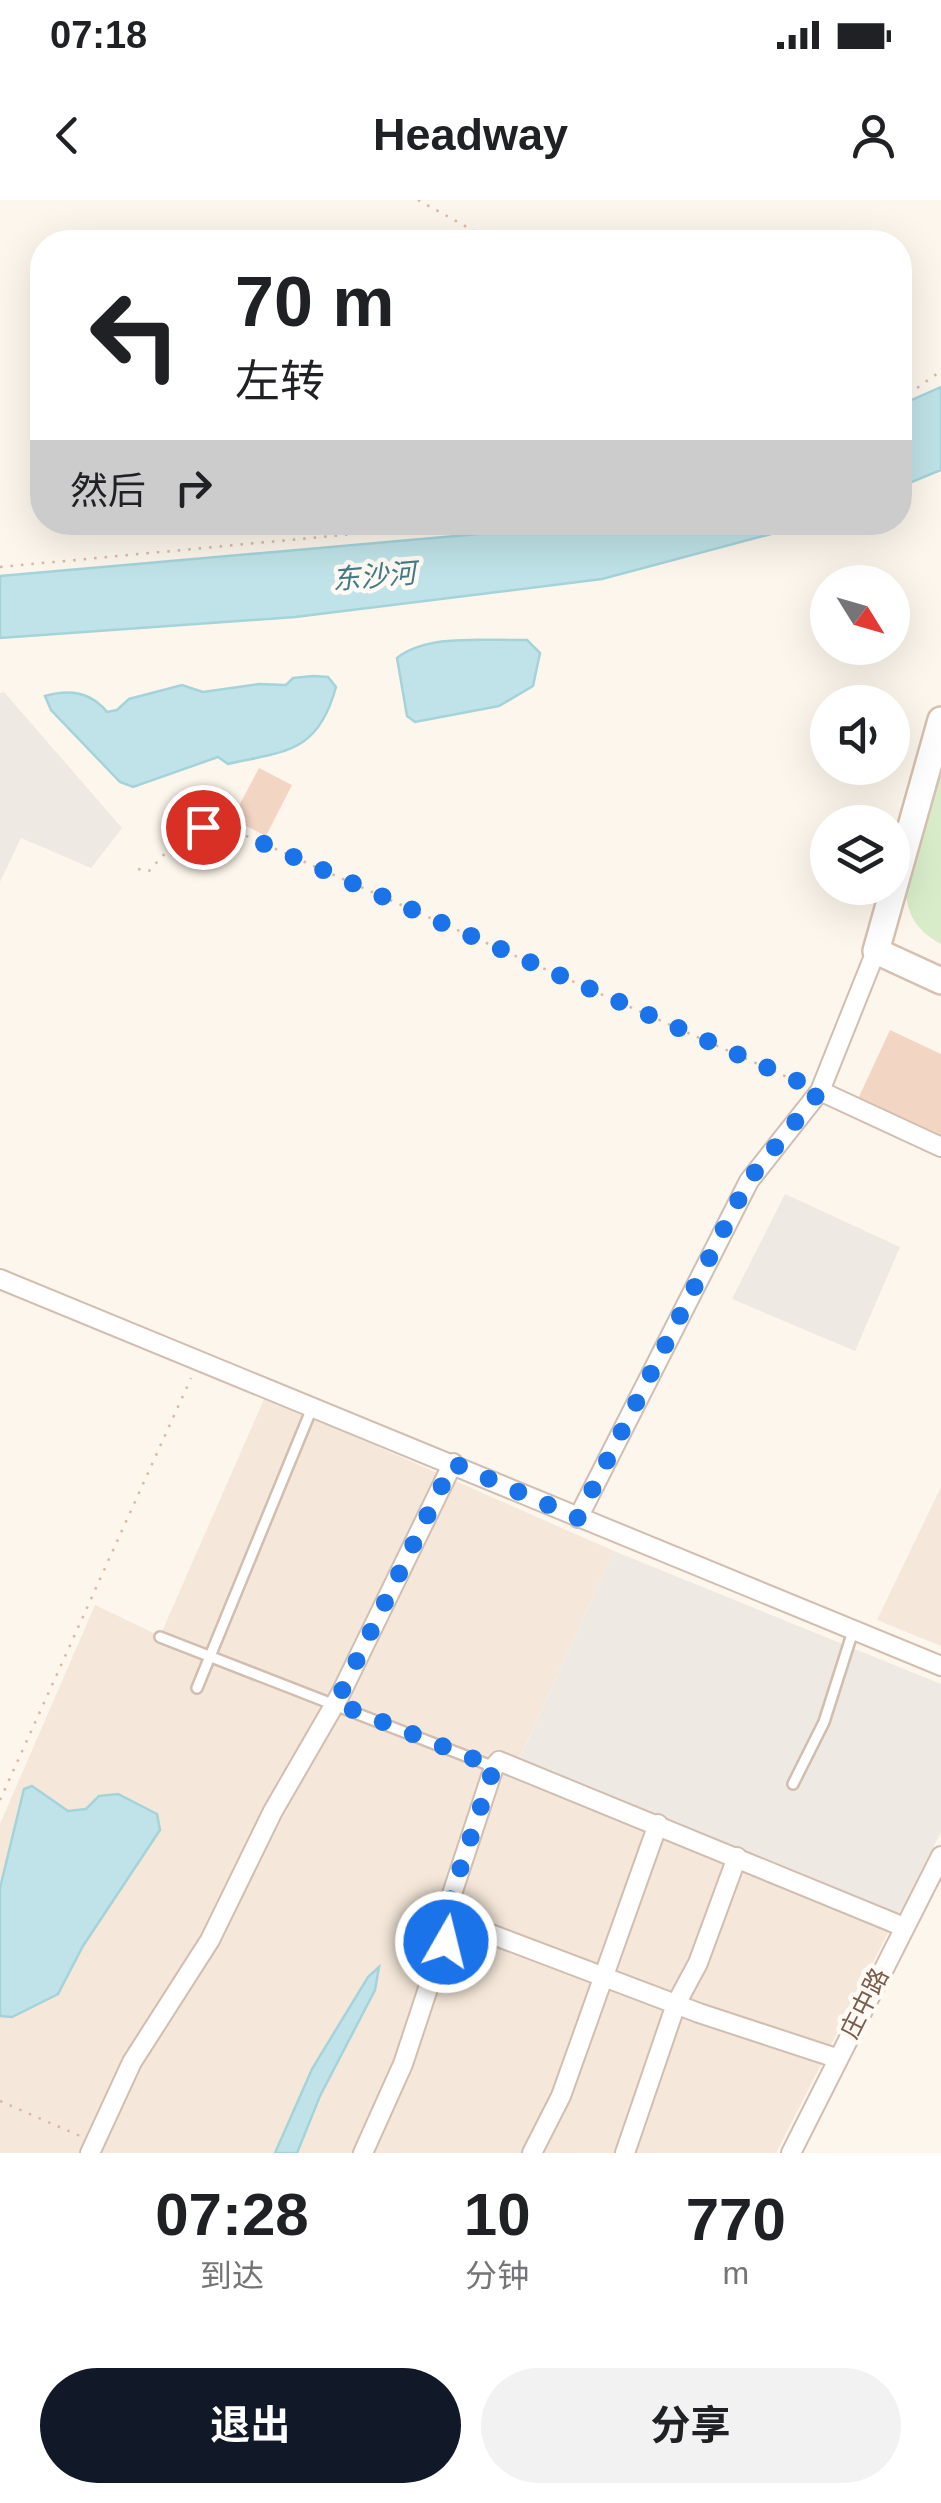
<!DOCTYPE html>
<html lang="zh">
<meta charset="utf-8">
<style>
body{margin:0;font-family:Helvetica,"Noto Sans SC",sans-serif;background:#f2f2f2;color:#202124;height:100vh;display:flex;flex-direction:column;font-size:38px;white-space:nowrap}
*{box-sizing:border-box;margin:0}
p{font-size:32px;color:#757577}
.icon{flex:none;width:55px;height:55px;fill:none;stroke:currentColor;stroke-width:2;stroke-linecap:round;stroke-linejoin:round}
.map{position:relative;height:1953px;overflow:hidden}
.panel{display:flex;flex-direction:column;background:#fff;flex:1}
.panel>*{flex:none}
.guide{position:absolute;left:30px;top:30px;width:882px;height:305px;border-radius:40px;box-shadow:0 10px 40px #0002;background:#fff;color:#202124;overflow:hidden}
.needle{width:65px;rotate:127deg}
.controls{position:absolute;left:810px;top:365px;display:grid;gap:20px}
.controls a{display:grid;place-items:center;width:100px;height:100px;border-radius:50%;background:#fff;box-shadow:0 10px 40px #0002;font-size:50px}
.pin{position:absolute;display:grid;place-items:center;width:85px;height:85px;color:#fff;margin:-42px;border:5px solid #fff;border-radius:50%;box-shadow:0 2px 10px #0007}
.me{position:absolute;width:110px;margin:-55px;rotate:8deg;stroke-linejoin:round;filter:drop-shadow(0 0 8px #0008)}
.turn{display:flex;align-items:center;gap:35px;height:210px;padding:0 40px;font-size:45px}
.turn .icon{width:130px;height:130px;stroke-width:2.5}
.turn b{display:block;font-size:70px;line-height:85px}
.then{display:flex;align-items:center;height:95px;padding:0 40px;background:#0003;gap:20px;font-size:38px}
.eta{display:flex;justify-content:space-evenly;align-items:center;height:170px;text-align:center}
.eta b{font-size:60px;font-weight:700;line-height:70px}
.button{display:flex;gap:20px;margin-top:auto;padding:20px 40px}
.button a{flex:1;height:115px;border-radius:60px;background:#111827;color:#fff;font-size:40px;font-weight:700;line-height:115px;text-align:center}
.button a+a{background:#f2f2f2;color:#202124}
.status{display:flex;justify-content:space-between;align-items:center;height:70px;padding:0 50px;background:#fff;direction:ltr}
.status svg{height:28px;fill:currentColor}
header{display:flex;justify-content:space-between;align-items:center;height:130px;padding:0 40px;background:#fff;font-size:45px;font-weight:700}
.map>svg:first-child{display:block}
.residential{fill:#f5e8da}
.industrial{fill:#efe9e4}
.green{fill:#d8ecc9}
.water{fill:#bfe3e8;stroke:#a5d3da;stroke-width:2.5}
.building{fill:#f3d5c3}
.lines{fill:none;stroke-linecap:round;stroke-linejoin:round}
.lane-casing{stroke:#d1beb0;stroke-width:14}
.street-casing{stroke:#d1beb0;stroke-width:22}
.secondary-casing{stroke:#d6c0b0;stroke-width:30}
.path{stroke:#d9b8a5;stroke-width:2.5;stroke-dasharray:2.5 8;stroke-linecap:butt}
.lane{stroke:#fff;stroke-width:9}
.street{stroke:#fff;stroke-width:18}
.secondary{stroke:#fff;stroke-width:25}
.route{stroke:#1a73e8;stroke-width:18;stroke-dasharray:0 32.4}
.labels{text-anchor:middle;stroke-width:9;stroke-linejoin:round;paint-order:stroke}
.street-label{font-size:25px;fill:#7a5c4d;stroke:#fffaf3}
.water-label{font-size:28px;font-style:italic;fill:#437c86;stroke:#fffaf3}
</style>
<div class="status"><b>07:18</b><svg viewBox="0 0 49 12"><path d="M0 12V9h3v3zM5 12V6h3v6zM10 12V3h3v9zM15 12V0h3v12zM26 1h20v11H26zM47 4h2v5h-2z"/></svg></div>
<header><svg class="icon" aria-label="back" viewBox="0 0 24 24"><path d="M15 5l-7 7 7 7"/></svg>Headway<svg class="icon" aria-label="person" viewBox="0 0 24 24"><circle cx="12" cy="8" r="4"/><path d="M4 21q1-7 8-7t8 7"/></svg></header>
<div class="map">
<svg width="941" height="1953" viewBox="0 0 941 1953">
<rect width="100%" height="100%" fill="#fdf6ec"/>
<path class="residential" d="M265,1197l349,154 -102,224 378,154 -114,224h-776v-329l95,-219 65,31z
M941,1287v159l-64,-26z"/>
<path class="industrial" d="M4,492l118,136 -31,40 -70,-30 -21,44v-189z
M785,994l115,53 -45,104 -123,-52z
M614,1351l327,133v148l-43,84 -378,-158z"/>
<path class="green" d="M941,547v197c-22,-12 -33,-26 -35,-51z"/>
<path class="water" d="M941,187v83l-41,17v-82z
M548,322l264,1 -210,56 -307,38 -295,21v-62l501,-44z
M527,440l13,13 -7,33 -34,20 -84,16 -8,-6 -10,-58c30,-25 92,-17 130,-18z
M313,476l15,1 8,10c-18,66 -50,64 -108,77l-10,-7 -85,30 -13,-5 -69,-72 -6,-14c24,-7 46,-4 62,16l10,-2 12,-11 53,-14 21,7 56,-8 27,1 7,-7z
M32,1586l36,25 18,-2 13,-13 19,-2 39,20 3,16 -77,116 -25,48 -46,23 -12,-1v-128l24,-99z
M379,1767l-4,23 -55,106 -23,57h-22l37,-84 56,-92z"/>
<path class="building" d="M259,568l33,17 -26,51 -34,-17z
M890,830l51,24v86l-84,-39z"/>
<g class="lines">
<g class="lane-casing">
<path id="lane" d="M160,1437l334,130
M197,1488l115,-280
M793,1584l31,-62 29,-91"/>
</g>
<g class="street-casing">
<path id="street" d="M820,891l121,56
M0,1079l941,387
M578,1318l171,-337 71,-90 56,-140
M836,1858l-137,-45 -248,-94 -4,-10 47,-142 5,-6 405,166
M90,1953l42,-91 78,-122 63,-129 67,-116 113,-232
M363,1953l40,-89 48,-145
M532,1953l29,-57 97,-272
M625,1953l51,-149 22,-41 39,-106
M791,1953l150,-297"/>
</g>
<g class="secondary-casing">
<path id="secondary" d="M941,520l-65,231 65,30"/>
</g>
<path class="path" d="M418,0l76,42
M900,200l41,-29
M0,367l482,-45
M138,669l11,2c24,-27 38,-43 75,-45l581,259
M0,1600l191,-422
M0,1901l80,35"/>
<use href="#lane" class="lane"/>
<use href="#street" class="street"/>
<use href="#secondary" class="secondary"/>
</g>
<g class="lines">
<path class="route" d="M203,627l21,-1 596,265 -72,90 -170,337 -125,-55 -117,240 158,64 -47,142 4,10 -5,23"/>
</g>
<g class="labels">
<g class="street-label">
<text transform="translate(864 1803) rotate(-63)" y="9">庄中路</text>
</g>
<g class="water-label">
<text transform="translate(374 376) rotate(-5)" y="10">东沙河</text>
</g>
</g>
</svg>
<div class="controls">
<a><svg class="needle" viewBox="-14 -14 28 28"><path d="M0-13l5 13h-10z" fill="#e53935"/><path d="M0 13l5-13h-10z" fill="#757577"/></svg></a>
<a><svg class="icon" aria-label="sound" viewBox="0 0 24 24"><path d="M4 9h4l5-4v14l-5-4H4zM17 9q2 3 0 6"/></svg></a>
<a><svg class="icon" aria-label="layers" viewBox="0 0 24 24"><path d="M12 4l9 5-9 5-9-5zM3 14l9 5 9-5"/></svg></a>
</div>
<div class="pin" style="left:203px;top:627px;background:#d93025"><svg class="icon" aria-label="arrive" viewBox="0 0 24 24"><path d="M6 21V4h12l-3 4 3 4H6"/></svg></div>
<svg class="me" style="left:446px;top:1742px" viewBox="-20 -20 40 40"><circle r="17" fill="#1a73e8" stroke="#fff" stroke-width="3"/><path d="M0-11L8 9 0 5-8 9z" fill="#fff"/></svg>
<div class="guide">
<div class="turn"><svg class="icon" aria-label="left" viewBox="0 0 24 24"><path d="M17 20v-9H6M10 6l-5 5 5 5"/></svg><div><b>70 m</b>左转</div></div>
<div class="then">然后<svg class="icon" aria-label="right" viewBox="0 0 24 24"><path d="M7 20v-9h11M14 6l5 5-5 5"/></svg></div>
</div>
</div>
<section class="panel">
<div class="eta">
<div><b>07:28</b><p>到达</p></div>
<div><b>10</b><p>分钟</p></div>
<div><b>770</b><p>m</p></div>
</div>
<div class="button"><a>退出</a><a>分享</a></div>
</section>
